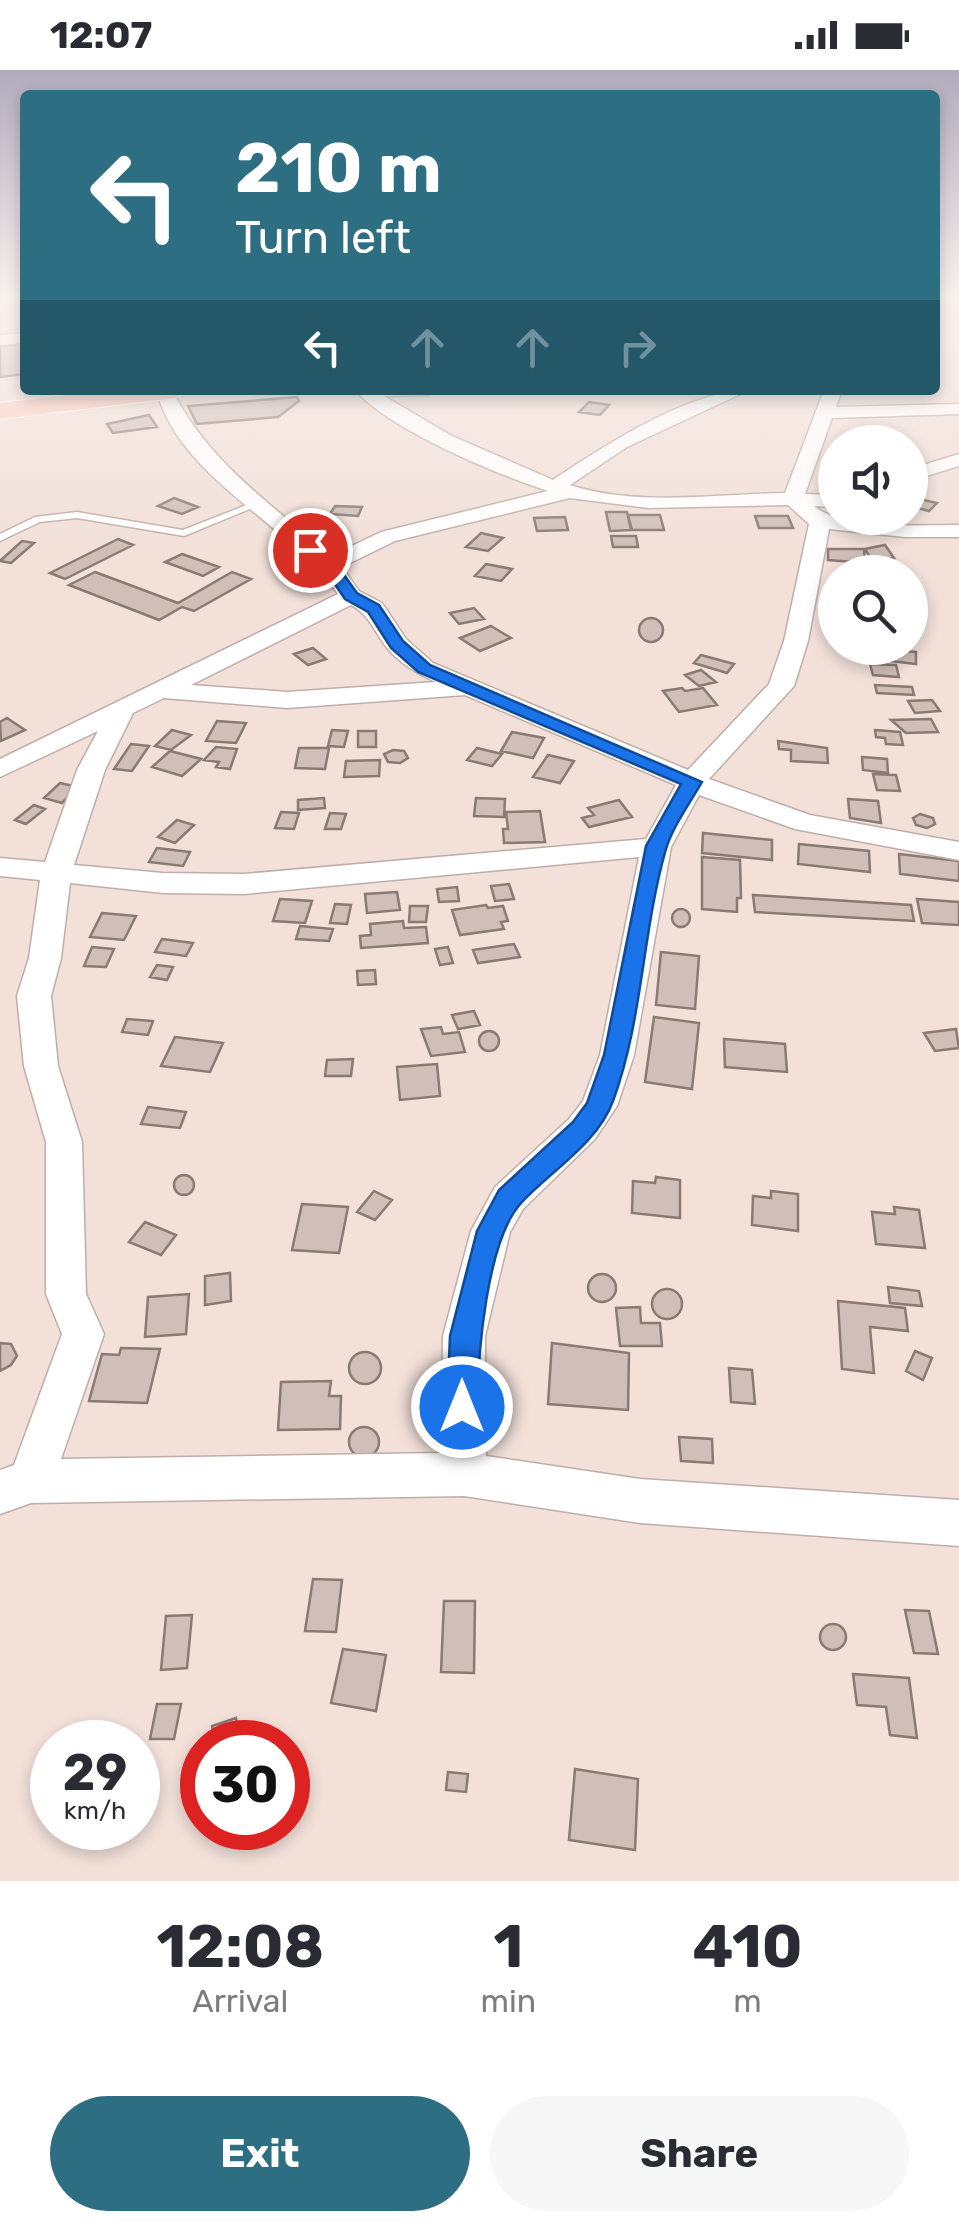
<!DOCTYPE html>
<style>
body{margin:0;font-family:Rubik,sans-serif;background:#f7f7f7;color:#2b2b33;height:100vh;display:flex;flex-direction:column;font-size:38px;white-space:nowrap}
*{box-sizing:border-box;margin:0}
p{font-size:32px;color:#7c7c81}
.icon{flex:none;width:55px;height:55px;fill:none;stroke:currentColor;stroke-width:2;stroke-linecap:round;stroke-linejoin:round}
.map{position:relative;height:1811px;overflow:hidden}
.side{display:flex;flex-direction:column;background:#fff;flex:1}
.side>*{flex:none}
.banner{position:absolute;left:20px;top:20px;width:920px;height:305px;border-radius:10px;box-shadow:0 5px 15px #0003;background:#2d6e82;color:#fff;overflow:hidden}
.tools{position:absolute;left:818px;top:355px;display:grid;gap:20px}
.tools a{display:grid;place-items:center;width:110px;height:110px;border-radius:50%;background:#fff;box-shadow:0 5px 15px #0003;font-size:50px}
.speed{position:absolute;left:30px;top:1650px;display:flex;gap:20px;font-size:50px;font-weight:700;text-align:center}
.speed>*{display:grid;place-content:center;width:130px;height:130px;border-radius:50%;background:#fff;box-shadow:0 5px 15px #0003;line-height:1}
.speed small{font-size:25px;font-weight:400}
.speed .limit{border:15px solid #d22;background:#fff;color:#111}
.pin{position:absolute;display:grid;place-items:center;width:85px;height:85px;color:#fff;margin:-42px;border:5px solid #fff;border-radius:50%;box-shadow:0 2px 10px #0007}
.me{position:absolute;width:110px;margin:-55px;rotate:0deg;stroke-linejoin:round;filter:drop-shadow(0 0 8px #0008)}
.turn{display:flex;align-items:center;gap:35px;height:210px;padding:0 50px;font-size:45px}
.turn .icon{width:130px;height:130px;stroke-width:2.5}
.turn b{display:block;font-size:70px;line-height:85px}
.lanes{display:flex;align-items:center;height:95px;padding:0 50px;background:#0003;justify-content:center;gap:50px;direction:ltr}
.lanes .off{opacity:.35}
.eta{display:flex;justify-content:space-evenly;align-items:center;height:170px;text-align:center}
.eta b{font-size:60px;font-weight:700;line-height:70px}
.button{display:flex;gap:20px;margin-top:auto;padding:20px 50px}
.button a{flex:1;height:115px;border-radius:60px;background:#2d6e82;color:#fff;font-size:40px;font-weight:700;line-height:115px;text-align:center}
.button a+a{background:#f7f7f7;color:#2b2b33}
.status{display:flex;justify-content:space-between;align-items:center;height:70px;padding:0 50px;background:#fff;direction:ltr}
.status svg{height:28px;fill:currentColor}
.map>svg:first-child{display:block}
.building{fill:#d0bfb9;stroke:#8a7a74;stroke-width:2.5}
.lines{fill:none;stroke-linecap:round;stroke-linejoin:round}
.service-casing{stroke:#bfaea8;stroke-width:3}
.minor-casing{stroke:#bfaea8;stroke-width:3}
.primary-casing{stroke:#fff;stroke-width:2}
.service{fill:#fff;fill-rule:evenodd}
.minor{fill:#fff;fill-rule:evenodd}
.primary{fill:#fecebd;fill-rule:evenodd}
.route{fill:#1a73e8;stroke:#114b97;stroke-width:2.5}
</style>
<div class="status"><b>12:07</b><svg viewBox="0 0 49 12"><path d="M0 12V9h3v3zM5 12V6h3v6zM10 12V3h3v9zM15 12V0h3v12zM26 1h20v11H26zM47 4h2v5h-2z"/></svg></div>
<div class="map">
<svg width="959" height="1811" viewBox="0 0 959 1811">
<rect width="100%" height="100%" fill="#f2e0d9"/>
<path class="building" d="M25,273v31l-25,3v-31z
M297,327l2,4 -21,16 -81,7 -9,-18z
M589,332l20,3 -9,10 -21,-3z
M149,345l8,12 -44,6 -6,-9z
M910,427l27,6 -8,8 -19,-5z
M174,428l24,9 -16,7 -24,-8z
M335,436l27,1 -4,9 -28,-2z
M606,442h21l4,18 -21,1z
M628,445h32l4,15h-32z
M755,446h33l5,12h-34z
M565,447l3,13 -31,1 -3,-13z
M481,463l22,5 -15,13 -22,-4z
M611,466h25l2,11h-25z
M118,469l15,6 -68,34 -15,-6z
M22,471l12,2 -23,20 -11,-2z
M885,475l9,13 -23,1 -6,-10z
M828,479h36l1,14 -37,-3z
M182,484l37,13 -16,9 -38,-14z
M486,494l26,5 -11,12 -26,-5z
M95,502l83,31 54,-31 19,7 -57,32 -12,-4 -23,13 -90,-35z
M474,538l10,11 -25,5 -9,-11z
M639 560a12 12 0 1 1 24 0a12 12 0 1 1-24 0Z
M491,556l20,12 -31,13 -20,-13z
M313,578l13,11 -18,6 -14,-11z
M855,578h23v13l-24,-3z
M890,580l26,2v12l-26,-3z
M701,585l33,9 -7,9 -33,-10z
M870,594l26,1 3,12 -26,-2z
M701,600l15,12 -17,4 -14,-11z
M875,615l37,2 2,8 -37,-2z
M682,618l3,3 18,-3 14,17 -38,7 -16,-21z
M932,630l8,11 -25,2 -7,-12z
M7,648l18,12 -24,11 -1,-19z
M931,649l7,13 -32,1 -15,-13z
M217,651l29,2 -10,20 -30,-2z
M172,660l19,5 -20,15 -16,-4z
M332,660l16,1 -4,16 -16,-1z
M875,660l25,2 3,13 -17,-1 -1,-6 -9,-1z
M358,661h18v16h-18z
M512,662l32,6 -11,20 -32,-7z
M778,671l49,7 1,15 -37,-2v-11l-12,-1z
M131,674l18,2 -17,25 -18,-2z
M216,677l21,2 -7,20 -14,-2 3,-5 -15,-2z
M299,678h30l-4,21 -30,-1z
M477,678l25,6 -10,12 -25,-6z
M393,680l11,1 4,7 -8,5 -12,-1 -4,-8z
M170,681l31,8 -19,17 -30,-9z
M548,685l26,6 -14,22 -27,-6z
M862,687l25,2 1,14 -25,-3z
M380,690l-1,16 -35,1 2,-16z
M873,704l23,1 4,16 -23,-1z
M60,713l18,4 -16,16 -18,-5z
M324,728l1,10 -27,2v-10z
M476,728l29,1 -1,18 -30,-1z
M848,729l30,2 3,22 -31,-5z
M619,730l13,17 -43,10 -7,-9 12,-3 -6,-7z
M34,735l11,4 -19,15 -11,-4z
M540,741l5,31 -41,1 -1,-14h5l-2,-17z
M281,742l18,1 -5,16 -19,-1z
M330,743l16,1 -5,15h-16z
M920,744l13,4 2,6 -8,4 -11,-3 -3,-7z
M177,750l17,5 -19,18 -17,-6z
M703,763l69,7v20l-70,-7z
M799,774l70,7 1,21 -72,-8z
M157,778l33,4 -7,14 -34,-4z
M899,784l60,7v20l-59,-7z
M702,787l38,3 1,38h-4v14l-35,-3z
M509,814l5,15 -19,2 -4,-15z
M457,817l2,14 -20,1 -2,-13z
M397,822l3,18 -33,3 -2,-19z
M753,825l158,10 3,16 -159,-9z
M280,829l32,2 -7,22 -32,-2z
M917,829l42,3v23l-37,-2z
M335,834l16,1 -4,19 -17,-1z
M486,835l2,3 15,-2 5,15 -7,1 3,7 -44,6 -8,-25z
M410,836h18l-2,16h-17z
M672 848a9 9 0 1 1 18 0a9 9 0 1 1-18 0Z
M102,843l34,3 -12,24 -34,-3z
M403,851l1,7 22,-1 2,16 -67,5 -1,-12 11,-1 -1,-11z
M300,856l33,3 -4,12 -33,-2z
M162,869l31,4 -7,13 -31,-4z
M514,874l6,13 -42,6 -5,-13z
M92,877l22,2 -8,18 -22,-1z
M448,877l5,16 -13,2 -5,-16z
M661,882l38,4 -4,53 -39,-4z
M157,895l16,2 -6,13 -17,-3z
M375,900l1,14 -18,1 -1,-14z
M474,941l6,14 -22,4 -6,-14z
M654,947l45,6 -7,66 -47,-7z
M127,949l26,2 -5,14 -26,-3z
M441,957l2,7 16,-2 6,20 -34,4 -10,-27z
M956,959l3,19 -24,3 -11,-18z
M479 971a10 10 0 1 1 20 0a10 10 0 1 1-20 0Z
M175,967l48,6 -13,29 -49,-6z
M724,969l61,5 2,28 -62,-5z
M353,989l-2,17h-26l2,-16z
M437,994l3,32 -40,4 -3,-33z
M148,1037l38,5 -6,16 -39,-4z
M174 1115a10 10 0 1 1 20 0a10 10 0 1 1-20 0Z
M656,1107l24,3v38l-48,-5 1,-32 22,2z
M374,1121l18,9 -17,20 -18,-8z
M771,1121l27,3v37l-46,-6 1,-29 18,2z
M302,1134l46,3 -9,46 -47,-3z
M894,1137l25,3 6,38 -49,-4 -4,-32 23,2z
M145,1152l31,13 -15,20 -32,-13z
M230,1203l1,28 -26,4v-29z
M588 1218a14 14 0 1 1 28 0a14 14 0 1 1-28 0Z
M888,1217l31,4 3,15 -32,-3z
M652 1234a15 15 0 1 1 30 0a15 15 0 1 1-30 0Z
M189,1224l-3,40 -41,3 3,-40z
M838,1231l67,7 3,23 -38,-4 4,46 -32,-4z
M640,1237l1,16h19l2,23h-42l-4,-38z
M0,1273l11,1 6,12 -6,9 -11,6z
M552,1273l77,10 -1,57 -80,-6z
M121,1278l39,1 -13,54 -58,-2 13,-47 17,1z
M915,1281l17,7 -9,22 -17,-9z
M349 1298a16 16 0 1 1 32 0a16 16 0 1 1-32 0Z
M729,1298l23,2 3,34 -24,-2z
M331,1311l-2,15h12l-1,33 -62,1 3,-48z
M349 1372a15 15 0 1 1 30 0a15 15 0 1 1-30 0Z
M679,1367l33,2 1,24 -32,-2z
M313,1509l29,1 -6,52 -31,-1z
M444,1531h31l-1,72 -33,-1z
M905,1540l24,1 9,43 -24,-1z
M192,1545l-5,53 -26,2 5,-54z
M820 1567a13 13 0 1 1 26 0a13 13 0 1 1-26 0Z
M343,1579l43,6 -10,56 -45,-8z
M853,1604l56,4 8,60 -27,-3 -4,-28 -29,-2z
M157,1634h24l-7,35h-24z
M236,1648l3,18 -24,6 -3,-16z
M575,1699l63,10 -3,71 -66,-10z
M448,1702l20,2 -2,18 -20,-2z"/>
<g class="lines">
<g class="service-casing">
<path id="service" d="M254,432l8,2 -78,32 -107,-18 -37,4 -40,19v-7l35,-17 42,-5 106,18z"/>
</g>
<g class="minor-casing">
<path id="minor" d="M25,263v10l-25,2v-10z
M156,320h16c36,72 99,114 159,166l50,-24 167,-41c-52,-17 -158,-61 -193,-101h82l-9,5 -44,1 66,39 103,45c49,-33 137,-90 196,-90l-122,57 -57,38c68,22 145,9 215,8l39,-103h18l-6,17 123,-3v10l-127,4 -27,76 30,1v12l-21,-1c28,24 107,19 145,19v12h-54l-76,-8 -21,112 -14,45 -85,93 101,36 149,27v18l-164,-31 -96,-34 -28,52 -37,208 -17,51 -22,33 -72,70 -13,23 -25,104 1,120 154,23 319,21v46l-319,-23 -176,-27 -433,7 -31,11v-44l14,-5 48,-131 -16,-40v-152l-22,-76 -7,-70 12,-38 11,-78 -40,-4v-18l45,4 32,-92 21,-39 -98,46v-18l338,-165c-51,-73 -157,-114 -182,-204zM570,428l78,10 140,-3 21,19 -25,117 -15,43 -81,86 -255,-107 -27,-24 -24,-36 -23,-12 -17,-24 53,-26zM351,535c20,11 23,27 37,44 13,15 30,25 48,33l-149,10 -96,-7zM465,625l211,90 -30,54 -402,35 -81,-1 -89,-8 31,-95 28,-57 31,-15 123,10zM639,787l-39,198 -17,46 -14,18 -74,68 -24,44 -28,105 -2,117 -380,6 43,-125 -18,-40 -4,-152 -24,-76 -7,-70 10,-38 9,-75 93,10 81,1z
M959,384v12l-49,15v-12z"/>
</g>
<g class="primary-casing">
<path id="primary" d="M107,320h81l-13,8 -175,21v-16z"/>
</g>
<use href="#service" class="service"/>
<use href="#minor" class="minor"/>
<use href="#primary" class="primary"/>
</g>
<linearGradient id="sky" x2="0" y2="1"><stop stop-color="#b1aabb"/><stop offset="0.47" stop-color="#f9f1ee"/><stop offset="1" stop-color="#f9f1ee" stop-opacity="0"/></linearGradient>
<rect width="959" height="482" fill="url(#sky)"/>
<path class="route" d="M305,477h10l19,14 23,32 22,12 24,36 27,24 272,117c-12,21 -29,44 -36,67 -24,83 -23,171 -53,252 -15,42 -62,70 -91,101 -36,38 -44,154 -45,205l-4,10 -11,4 -11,-4 -4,-10 3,-71 27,-105 22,-41 74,-68 14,-19 17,-48 42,-209 35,-62 -263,-112 -27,-24 -23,-36 -23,-13 -21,-31 -19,-15z"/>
</svg>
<div class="tools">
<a><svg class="icon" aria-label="sound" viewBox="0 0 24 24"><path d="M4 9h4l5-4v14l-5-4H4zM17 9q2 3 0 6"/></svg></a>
<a><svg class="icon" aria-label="search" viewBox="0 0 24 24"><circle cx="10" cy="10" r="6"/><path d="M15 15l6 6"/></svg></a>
</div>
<div class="speed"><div>29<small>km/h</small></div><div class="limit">30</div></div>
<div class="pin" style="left:310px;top:480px;background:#d93025"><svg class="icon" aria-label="arrive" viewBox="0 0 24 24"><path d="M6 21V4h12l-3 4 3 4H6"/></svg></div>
<svg class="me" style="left:462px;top:1337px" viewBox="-20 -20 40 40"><circle r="17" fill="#1a73e8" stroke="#fff" stroke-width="3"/><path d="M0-11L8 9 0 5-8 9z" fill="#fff"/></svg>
<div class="banner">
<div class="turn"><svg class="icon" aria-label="left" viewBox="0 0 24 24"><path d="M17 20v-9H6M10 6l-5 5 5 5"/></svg><div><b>210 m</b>Turn left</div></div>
<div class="lanes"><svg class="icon" aria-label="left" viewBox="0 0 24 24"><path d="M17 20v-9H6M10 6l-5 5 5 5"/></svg><svg class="icon off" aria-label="ahead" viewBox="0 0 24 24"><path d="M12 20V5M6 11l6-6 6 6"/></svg><svg class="icon off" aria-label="ahead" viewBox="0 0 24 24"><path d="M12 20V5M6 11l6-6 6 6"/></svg><svg class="icon off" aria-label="right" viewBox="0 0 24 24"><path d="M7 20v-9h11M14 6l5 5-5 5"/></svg></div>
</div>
</div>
<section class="side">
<div class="eta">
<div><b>12:08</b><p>Arrival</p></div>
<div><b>1</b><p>min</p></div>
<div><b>410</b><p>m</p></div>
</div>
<div class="button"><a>Exit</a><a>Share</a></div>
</section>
